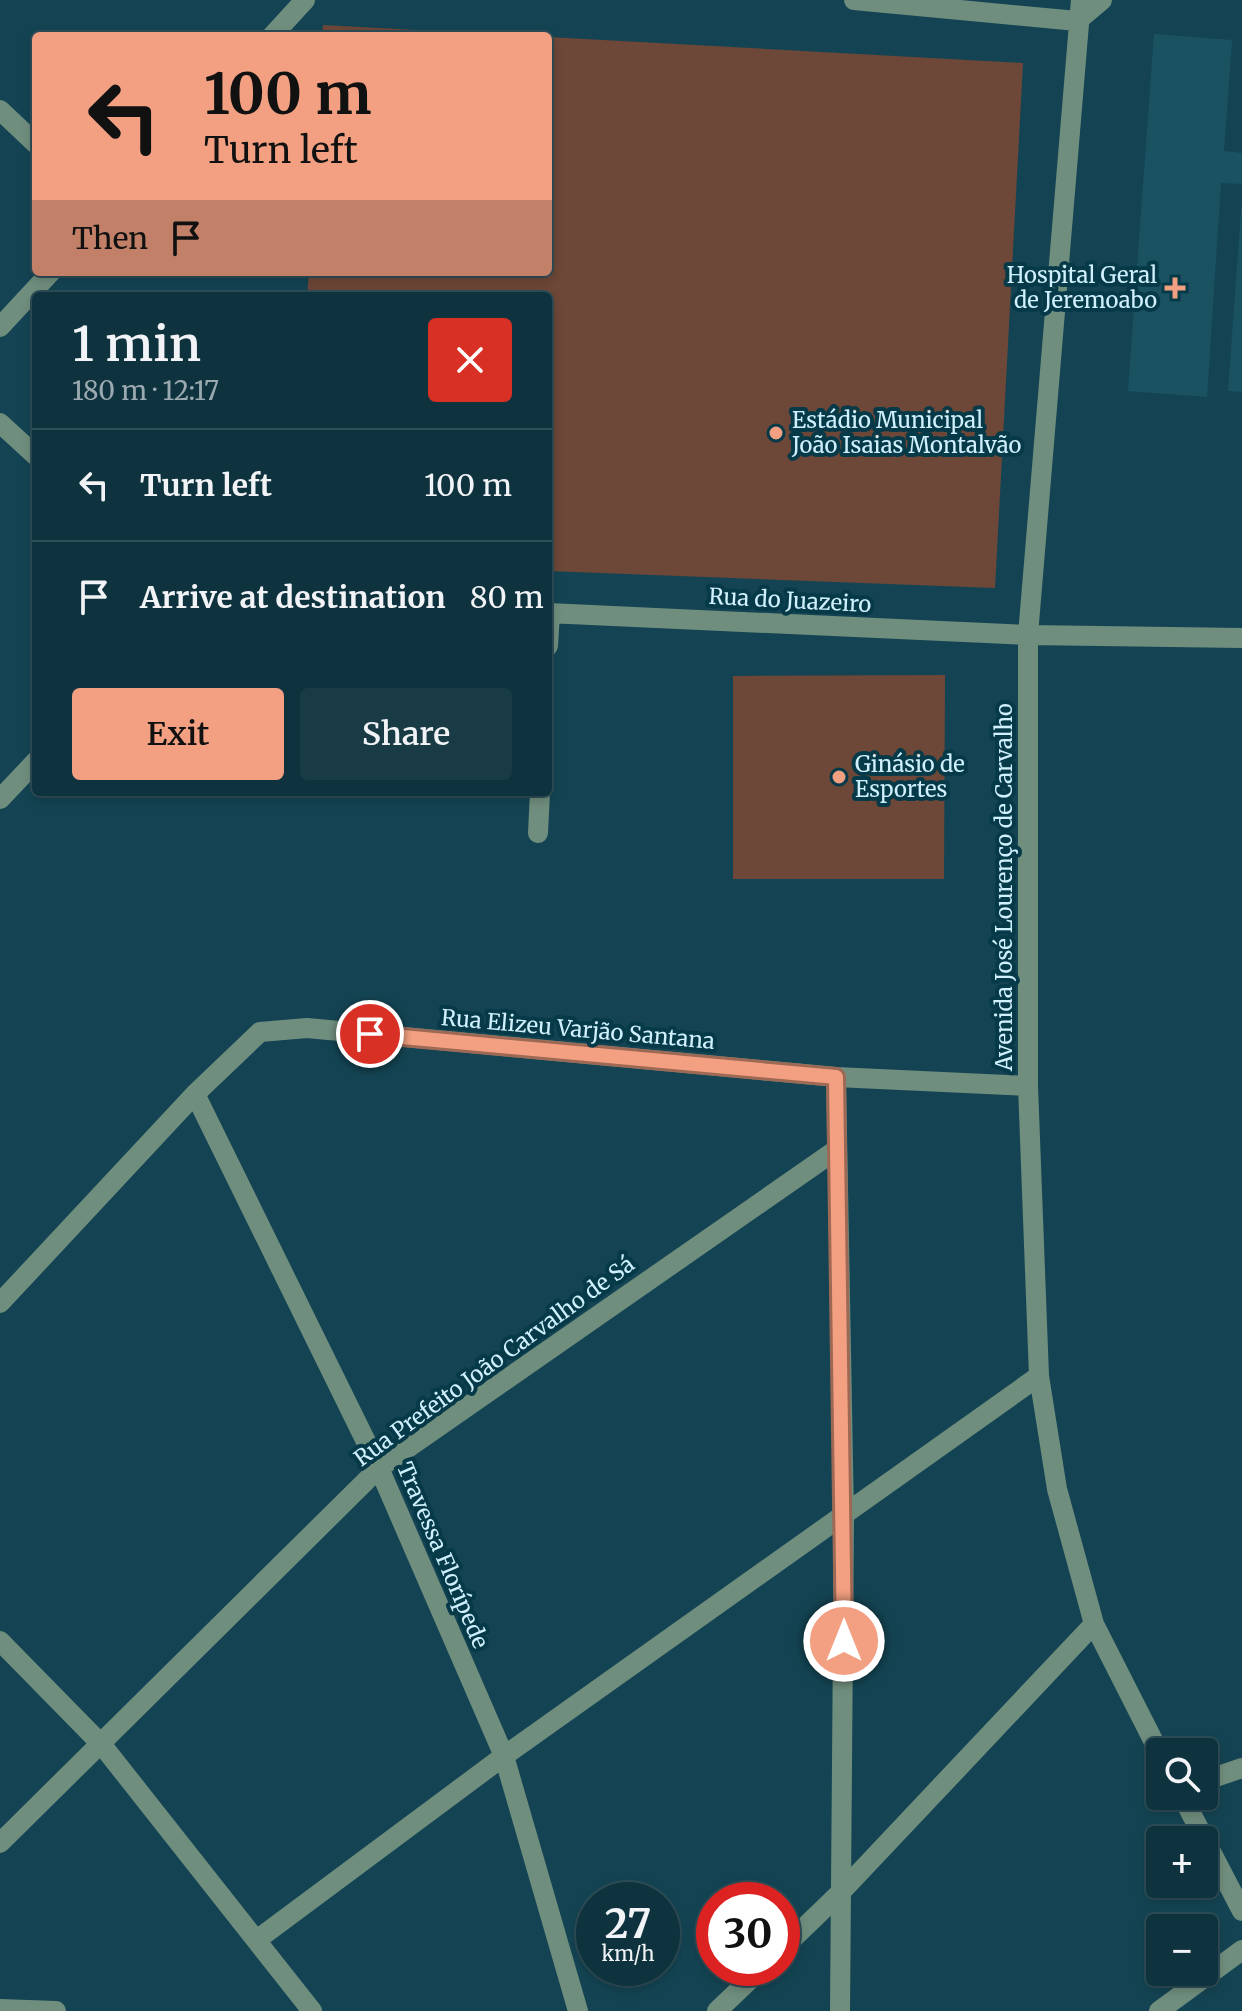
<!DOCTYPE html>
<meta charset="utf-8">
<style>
body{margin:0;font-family:Merriweather,serif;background:#183b45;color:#f1f3f6;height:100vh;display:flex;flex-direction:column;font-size:30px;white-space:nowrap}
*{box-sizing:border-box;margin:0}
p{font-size:26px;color:#9baab0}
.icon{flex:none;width:44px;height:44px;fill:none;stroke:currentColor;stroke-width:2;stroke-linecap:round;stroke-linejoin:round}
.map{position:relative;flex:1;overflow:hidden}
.details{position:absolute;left:32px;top:292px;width:520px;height:504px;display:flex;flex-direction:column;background:#0f333e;border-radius:8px;box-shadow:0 4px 12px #0003,0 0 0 2px #2f4e58}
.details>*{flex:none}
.hud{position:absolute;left:32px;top:32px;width:520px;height:244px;border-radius:8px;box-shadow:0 4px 12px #0003,0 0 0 2px #2f4e58;background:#f2a081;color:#111;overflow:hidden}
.controls{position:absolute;left:1146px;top:1738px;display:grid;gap:16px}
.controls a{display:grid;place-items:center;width:72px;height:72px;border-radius:8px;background:#0f333e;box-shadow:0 4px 12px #0003,0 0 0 2px #2f4e58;font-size:40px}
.speed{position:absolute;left:576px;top:1882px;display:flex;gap:16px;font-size:40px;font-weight:700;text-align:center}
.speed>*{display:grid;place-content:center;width:104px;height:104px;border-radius:50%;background:#0f333e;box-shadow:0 4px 12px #0003,0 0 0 2px #2f4e58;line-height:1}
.speed small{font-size:20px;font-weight:400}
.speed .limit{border:12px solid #d22;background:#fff;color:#111}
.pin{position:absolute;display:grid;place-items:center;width:68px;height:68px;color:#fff;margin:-34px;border:4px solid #fff;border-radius:50%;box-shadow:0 2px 8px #0007}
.me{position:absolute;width:88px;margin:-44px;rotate:0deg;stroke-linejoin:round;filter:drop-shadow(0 0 6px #0008)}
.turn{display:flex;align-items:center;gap:28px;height:168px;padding:0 40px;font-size:36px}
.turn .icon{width:104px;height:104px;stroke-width:2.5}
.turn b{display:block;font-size:56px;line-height:68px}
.then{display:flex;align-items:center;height:76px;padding:0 40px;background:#0003;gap:16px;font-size:30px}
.round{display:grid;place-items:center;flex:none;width:84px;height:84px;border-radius:8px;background:#183b45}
.headline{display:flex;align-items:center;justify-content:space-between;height:136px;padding:0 40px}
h1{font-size:48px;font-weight:600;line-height:60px}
.primary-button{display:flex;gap:16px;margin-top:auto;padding:16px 40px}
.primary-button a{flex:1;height:92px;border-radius:8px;background:#f2a081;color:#111;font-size:32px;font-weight:600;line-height:92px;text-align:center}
.primary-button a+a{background:#183b45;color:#f1f3f6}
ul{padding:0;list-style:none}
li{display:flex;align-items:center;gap:24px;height:112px;padding:0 40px;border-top:2px solid #2f4e58}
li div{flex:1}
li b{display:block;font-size:30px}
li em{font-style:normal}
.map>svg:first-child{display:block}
.built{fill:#1b5262}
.green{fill:#6d4738}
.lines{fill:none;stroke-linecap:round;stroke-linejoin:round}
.minor{stroke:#708e7e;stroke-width:20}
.route-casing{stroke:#9d6854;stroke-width:20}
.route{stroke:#f2a081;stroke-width:14}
.poi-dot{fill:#f2a081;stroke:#063a48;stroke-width:3}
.labels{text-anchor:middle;stroke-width:8;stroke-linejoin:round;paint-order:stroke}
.poi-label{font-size:22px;fill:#cff0fc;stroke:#063a48;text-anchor:start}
.street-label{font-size:22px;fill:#cff0fc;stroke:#063a48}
</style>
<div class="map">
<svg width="1242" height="2011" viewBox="0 0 1242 2011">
<rect width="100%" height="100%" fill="#144453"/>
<path class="built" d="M1154,34l78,6 -8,111 18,2v31l-21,-1 -14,214 -79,-6z
M1242,198v194l-14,-1z"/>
<path class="green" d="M323,25l206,11h-207z
M548,37l475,26 -28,525 -447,-17v-275h-241l2,-24h239z
M945,675l-1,204h-211v-203z"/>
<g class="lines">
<path class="minor" d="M854,0l223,21 25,-21
M1081,0l-53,635v451l11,290 18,113 37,135 66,130
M272,36l33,-36
M0,110l36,34
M0,327l51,-55
M0,423l36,33
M548,613l480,22 214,3
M548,646l2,-33
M0,799l36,-38
M538,833l2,-41
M836,1077l8,439 -4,495
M195,1094l184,374 125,288 74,255
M0,1303l195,-209 65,-62 47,-4 529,49 192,9
M0,1641l102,104 210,266
M1204,1781l38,-13
M1182,1796l60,115
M0,1843l379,-375 457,-318
M258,1939l246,-183 535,-380
M782,1949l60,-58 252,-267
M0,2009l56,2
M717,2011l45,-43
M1159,2011l83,-61"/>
</g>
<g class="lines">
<g class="route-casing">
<path id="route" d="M370,1034l466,43 8,564"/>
</g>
<use href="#route" class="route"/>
</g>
<g class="poi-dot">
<path d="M1171 276h8v8h8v8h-8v8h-8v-8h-8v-8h8z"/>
<circle cx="776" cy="433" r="8"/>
<circle cx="839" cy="777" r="8"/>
</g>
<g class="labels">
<g class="poi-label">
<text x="1157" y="283" text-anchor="end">Hospital Geral<tspan x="1157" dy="25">de Jeremoabo</tspan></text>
<text x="792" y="428">Estádio Municipal<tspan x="792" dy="25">João Isaias Montalvão</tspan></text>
<text x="855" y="772">Ginásio de<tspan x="855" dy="25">Esportes</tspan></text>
</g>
<g class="street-label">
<text transform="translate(790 600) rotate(3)" y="8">Rua do Juazeiro</text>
<text transform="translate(1004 887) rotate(-90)" y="8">Avenida José Lourenço de Carvalho</text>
<text transform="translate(578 1029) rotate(5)" y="8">Rua Elizeu Varjão Santana</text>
<text transform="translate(494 1361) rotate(-36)" y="8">Rua Prefeito João Carvalho de Sá</text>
<text transform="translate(443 1555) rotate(67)" y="8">Travessa Florípede</text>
</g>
</g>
</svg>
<div class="controls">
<a><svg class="icon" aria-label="search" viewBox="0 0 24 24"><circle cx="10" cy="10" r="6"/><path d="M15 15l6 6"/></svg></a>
<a>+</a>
<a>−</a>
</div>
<div class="speed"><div>27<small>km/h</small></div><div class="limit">30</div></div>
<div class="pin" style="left:370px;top:1034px;background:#d93025"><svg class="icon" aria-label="arrive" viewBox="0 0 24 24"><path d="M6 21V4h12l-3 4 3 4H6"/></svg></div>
<svg class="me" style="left:844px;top:1641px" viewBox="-20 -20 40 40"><circle r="17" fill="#f2a081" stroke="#fff" stroke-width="3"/><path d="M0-11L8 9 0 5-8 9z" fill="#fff"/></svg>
<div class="hud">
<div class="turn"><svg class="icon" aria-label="left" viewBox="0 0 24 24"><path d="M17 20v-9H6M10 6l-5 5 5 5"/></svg><div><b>100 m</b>Turn left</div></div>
<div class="then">Then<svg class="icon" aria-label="arrive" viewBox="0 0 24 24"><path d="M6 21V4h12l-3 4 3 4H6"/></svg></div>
</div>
<section class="details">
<div class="headline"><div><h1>1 min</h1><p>180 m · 12:17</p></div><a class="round" style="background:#d93025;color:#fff"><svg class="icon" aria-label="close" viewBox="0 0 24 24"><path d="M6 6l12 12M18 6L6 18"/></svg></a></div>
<ul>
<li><svg class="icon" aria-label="left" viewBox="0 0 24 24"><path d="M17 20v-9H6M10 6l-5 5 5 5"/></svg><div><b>Turn left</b></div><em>100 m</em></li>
<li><svg class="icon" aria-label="arrive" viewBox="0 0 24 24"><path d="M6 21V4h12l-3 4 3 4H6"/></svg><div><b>Arrive at destination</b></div><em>80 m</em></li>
</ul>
<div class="primary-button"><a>Exit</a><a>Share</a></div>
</section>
</div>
